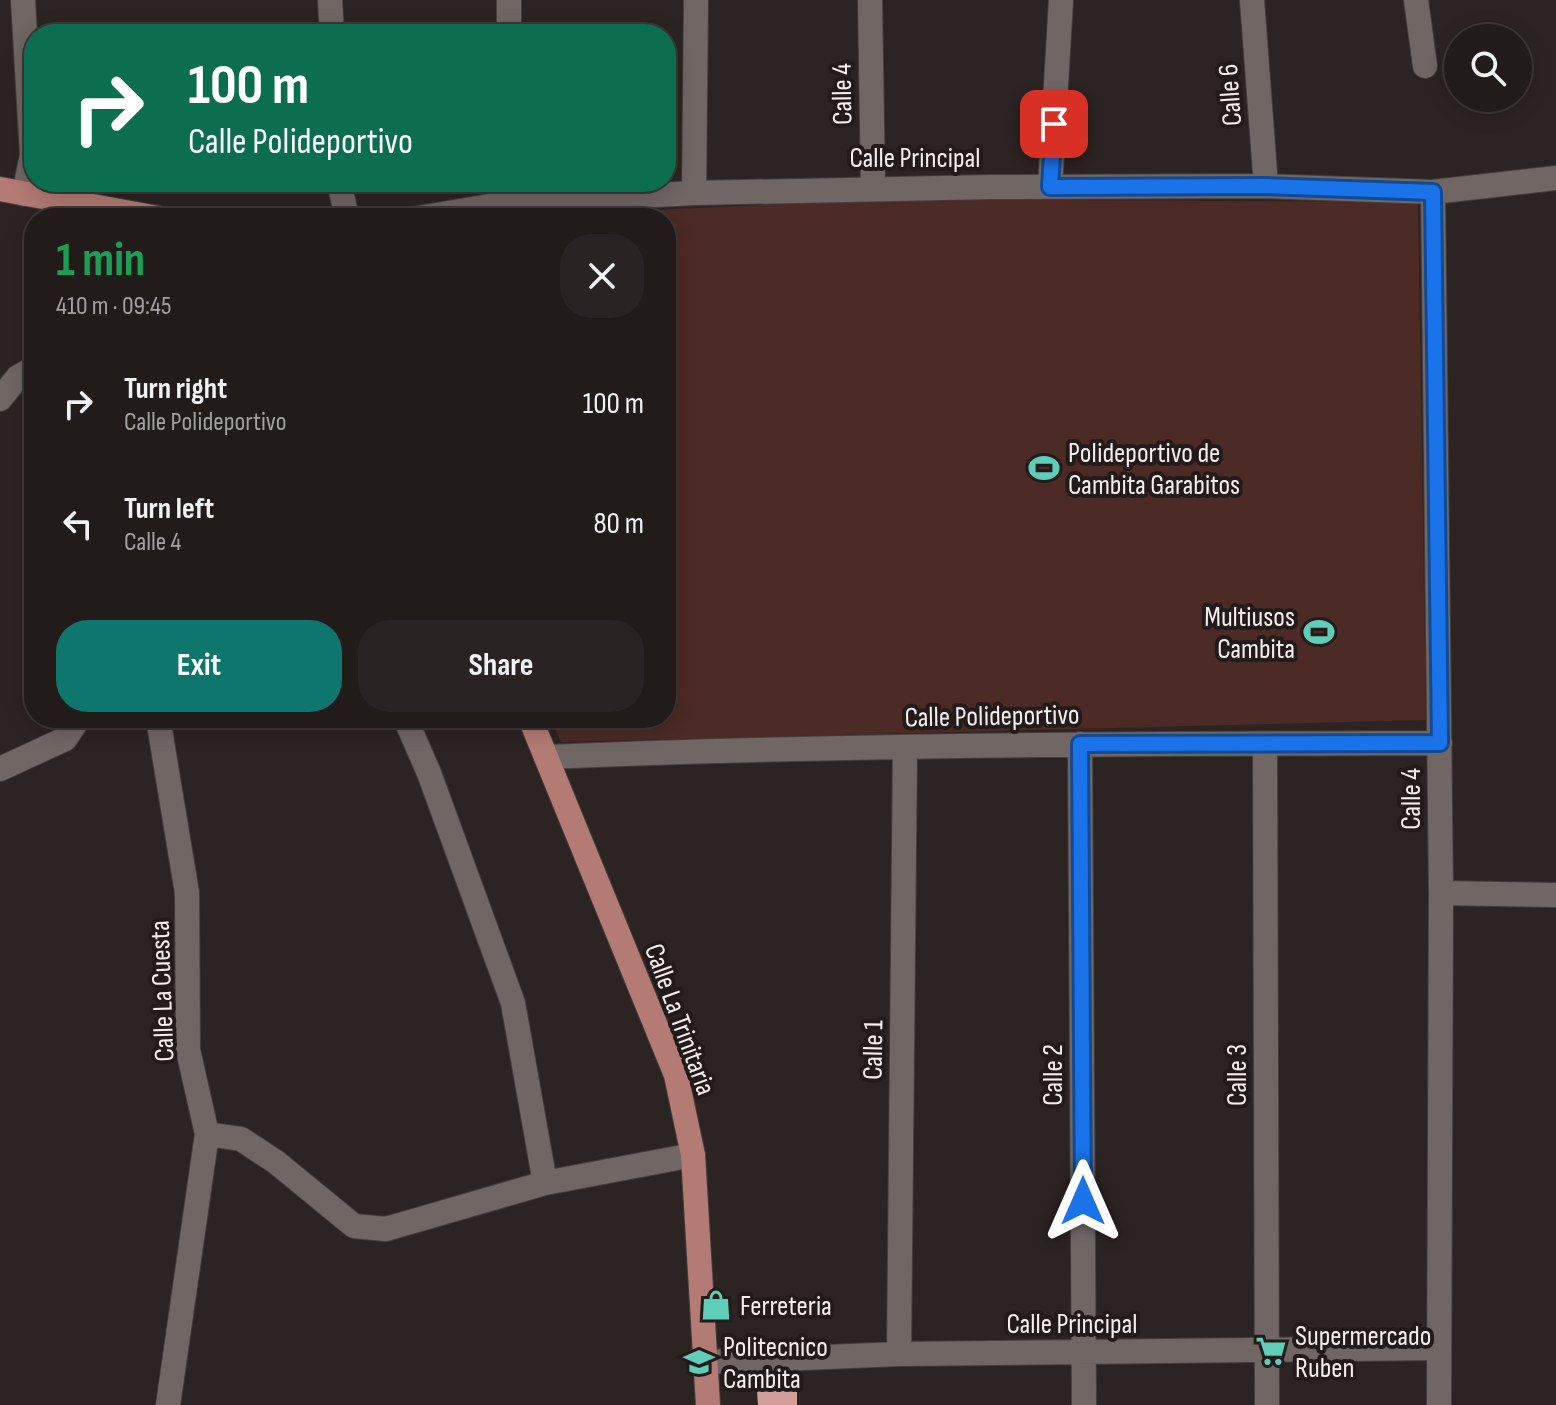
<!DOCTYPE html>
<meta charset="utf-8">
<style>
body{margin:0;font-family:"Sofia Sans Condensed",sans-serif;background:#292423;color:#f1f3f6;height:100vh;display:flex;flex-direction:column;font-size:30px;white-space:nowrap}
*{box-sizing:border-box;margin:0}
p{font-size:26px;color:#a2a1a2}
.icon{flex:none;width:44px;height:44px;fill:none;stroke:currentColor;stroke-width:2;stroke-linecap:round;stroke-linejoin:round}
.map{position:relative;flex:1;overflow:hidden}
.side{position:absolute;left:24px;top:208px;width:652px;height:520px;display:flex;flex-direction:column;background:#211b1a;border-radius:32px;box-shadow:0 4px 20px #0003,0 0 0 2px #3e3939}
.side>*{flex:none}
.guide{position:absolute;left:24px;top:24px;width:652px;height:168px;border-radius:32px;box-shadow:0 4px 20px #0003,0 0 0 2px #3e3939;background:#0b6e4f;color:#fff;overflow:hidden}
.buttons{position:absolute;left:1444px;top:24px;display:grid;gap:16px}
.buttons a{display:grid;place-items:center;width:88px;height:88px;border-radius:50%;background:#211b1a;box-shadow:0 4px 20px #0003,0 0 0 2px #3e3939;font-size:40px}
.pin{position:absolute;display:grid;place-items:center;width:68px;height:68px;color:#fff;margin:-34px;border-radius:16px;box-shadow:0 4px 12px #0006}
.me{position:absolute;width:88px;margin:-44px;rotate:0deg;stroke-linejoin:round;filter:drop-shadow(0 0 6px #0008)}
.turn{display:flex;align-items:center;gap:28px;height:168px;padding:0 32px;font-size:36px}
.turn .icon{width:104px;height:104px;stroke-width:2.5}
.turn b{display:block;font-size:56px;line-height:68px}
.round{display:grid;place-items:center;flex:none;width:84px;height:84px;border-radius:32px;background:#292423}
.summary{display:flex;align-items:center;justify-content:space-between;height:136px;padding:0 32px}
h1{font-size:48px;font-weight:700;line-height:60px;color:#1e9e55}
.cta{display:flex;gap:16px;margin-top:auto;padding:16px 32px}
.cta a{flex:1;height:92px;border-radius:32px;background:#0f766e;color:#fff;font-size:32px;font-weight:700;line-height:92px;text-align:center}
.cta a+a{background:#292423;color:#f1f3f6}
ul{padding:0;list-style:none}
li{display:flex;align-items:center;gap:24px;height:120px;padding:0 32px}
li div{flex:1}
li b{display:block;font-size:30px}
li em{font-style:normal}
.map>svg:first-child{display:block}
.green{fill:#4c2a25}
.building{fill:#d29f98}
.lines{fill:none;stroke-linecap:round;stroke-linejoin:round}
.minor-casing{stroke:#463f3e;stroke-width:26}
.major-casing{stroke:#463f3e;stroke-width:26}
.minor{stroke:#706765;stroke-width:24}
.major{stroke:#b37b73;stroke-width:24}
.route-casing{stroke:#114b97;stroke-width:20}
.route{stroke:#1a73e8;stroke-width:14}
.labels{text-anchor:middle;stroke-width:8;stroke-linejoin:round;paint-order:stroke}
.street-label{font-size:28px;fill:#f5efee;stroke:#221b1a}
.poi-label{font-size:28px;fill:#f5efee;stroke:#221b1a;text-anchor:start}
</style>
<div class="map">
<svg width="1556" height="1405" viewBox="0 0 1556 1405">
<rect width="100%" height="100%" fill="#2c2423"/>
<path class="green" d="M886,199l532,3 8,518 -865,22 -11,-24h116v-500h-178z"/>
<path class="building" d="M797,1376v29h-39l-2,-28z"/>
<g class="lines">
<g class="minor-casing">
<path id="minor" d="M23,0l9,155 -8,39
M330,0l2,34
M870,0l3,187
M1252,0l14,186
M1416,0l9,66
M509,34v-34
M339,182l8,36
M1050,187l11,-187
M1433,192l8,701 -2,512
M694,193l2,-193
M419,218l88,-15 187,-10 298,-6 274,-1 167,6 123,-14
M0,399l18,-22 16,-9
M158,718l29,175 1,157 19,84 -39,271
M405,718l24,55 84,230 32,180
M1080,744l4,661
M1265,744l2,661
M546,757c298,-13 596,-13 894,-14
M0,769l65,-30 14,-21
M1441,893l115,2
M207,1134l34,5 35,23 78,64 32,3 159,-46 148,-28
M899,1354l6,-607
M707,1362l192,-8 539,-6"/>
</g>
<g class="major-casing">
<path id="major" d="M0,189l158,29
M530,718l146,357 17,80 15,250"/>
</g>
<use href="#minor" class="minor"/>
<use href="#major" class="major"/>
</g>
<g class="lines">
<g class="route-casing">
<path id="route" d="M1054,124l-4,63 216,-1 167,6 7,551 -360,1 3,457"/>
</g>
<use href="#route" class="route"/>
</g>
<defs>
<g id="stadium-bare" transform="scale(2.4)"><path d="M0-5a6.5 5 0 1 0 0 10a6.5 5 0 1 0 0-10ZM-3.5-1.8h7v3.6h-7Z" fill="#5eceb8" stroke="#221b1a" stroke-width="2.5" paint-order="stroke"/></g>
<g id="shop-bare" transform="scale(2.4)"><path d="M-5-2.5h2.3a2.7 3.5 0 0 1 5.4 0H5L5.5 6h-11ZM-1.5-2.5h3a1.5 2.3 0 0 0-3 0Z" fill="#5eceb8" stroke="#221b1a" stroke-width="2.5" paint-order="stroke"/></g>
<g id="supermarket-bare" transform="scale(2.4)"><path d="M-6-5.5h2.5l.6 2H6L4.5 2H-2.5L-4.4-4H-6ZM-1.5 3.2a1.3 1.3 0 1 0 .1 0ZM3 3.2a1.3 1.3 0 1 0 .1 0Z" fill="#5eceb8" stroke="#221b1a" stroke-width="2.5" paint-order="stroke"/></g>
<g id="school-bare" transform="scale(2.4)"><path d="M0-5L7-2L0 1L-7-2ZM-4 1L0 2.5L4 1V4Q0 6-4 4Z" fill="#5eceb8" stroke="#221b1a" stroke-width="2.5" paint-order="stroke"/></g>
</defs>
<g fill-rule="evenodd">
<use href="#stadium-bare" x="1044" y="468"/>
<use href="#stadium-bare" x="1319" y="632"/>
<use href="#shop-bare" x="716" y="1305"/>
<use href="#supermarket-bare" x="1271" y="1351"/>
<use href="#school-bare" x="699" y="1362"/>
</g>
<g class="labels">
<g class="street-label">
<text transform="translate(841 94) rotate(-91)" y="10">Calle 4</text>
<text transform="translate(1229 95) rotate(-94)" y="10">Calle 6</text>
<text x="915" y="167">Calle Principal</text>
<text transform="translate(992 715) rotate(-1)" y="10">Calle Polideportivo</text>
<text transform="translate(1410 799) rotate(-90)" y="10">Calle 4</text>
<text transform="translate(161 991) rotate(-92)" y="10">Calle La Cuesta</text>
<text transform="translate(681 1019) rotate(70)" y="10">Calle La Trinitaria</text>
<text transform="translate(872 1050) rotate(-89)" y="10">Calle 1</text>
<text transform="translate(1052 1075) rotate(-90)" y="10">Calle 2</text>
<text transform="translate(1236 1075) rotate(-90)" y="10">Calle 3</text>
<text x="1072" y="1333">Calle Principal</text>
</g>
<g class="poi-label">
<text x="1068" y="462">Polideportivo de<tspan x="1068" dy="32">Cambita Garabitos</tspan></text>
<text x="1295" y="626" text-anchor="end">Multiusos<tspan x="1295" dy="32">Cambita</tspan></text>
<text x="740" y="1315">Ferreteria</text>
<text x="1295" y="1345">Supermercado<tspan x="1295" dy="32">Ruben</tspan></text>
<text x="723" y="1356">Politecnico<tspan x="723" dy="32">Cambita</tspan></text>
</g>
</g>
</svg>
<div class="buttons">
<a><svg class="icon" aria-label="search" viewBox="0 0 24 24"><circle cx="10" cy="10" r="6"/><path d="M15 15l6 6"/></svg></a>
</div>
<div class="pin" style="left:1054px;top:124px;background:#d93025"><svg class="icon" aria-label="arrive" viewBox="0 0 24 24"><path d="M6 21V4h12l-3 4 3 4H6"/></svg></div>
<svg class="me" style="left:1083px;top:1201px" viewBox="-20 -20 40 40"><path d="M0-17L14 15 0 8-14 15z" fill="#1a73e8" stroke="#fff" stroke-width="4"/></svg>
<div class="guide">
<div class="turn"><svg class="icon" aria-label="right" viewBox="0 0 24 24"><path d="M7 20v-9h11M14 6l5 5-5 5"/></svg><div><b>100 m</b>Calle Polideportivo</div></div>
</div>
<section class="side">
<div class="summary"><div><h1>1 min</h1><p>410 m · 09:45</p></div><a class="round"><svg class="icon" aria-label="close" viewBox="0 0 24 24"><path d="M6 6l12 12M18 6L6 18"/></svg></a></div>
<ul>
<li><svg class="icon" aria-label="right" viewBox="0 0 24 24"><path d="M7 20v-9h11M14 6l5 5-5 5"/></svg><div><b>Turn right</b><p>Calle Polideportivo</p></div><em>100 m</em></li>
<li><svg class="icon" aria-label="left" viewBox="0 0 24 24"><path d="M17 20v-9H6M10 6l-5 5 5 5"/></svg><div><b>Turn left</b><p>Calle 4</p></div><em>80 m</em></li>
</ul>
<div class="cta"><a>Exit</a><a>Share</a></div>
</section>
</div>
